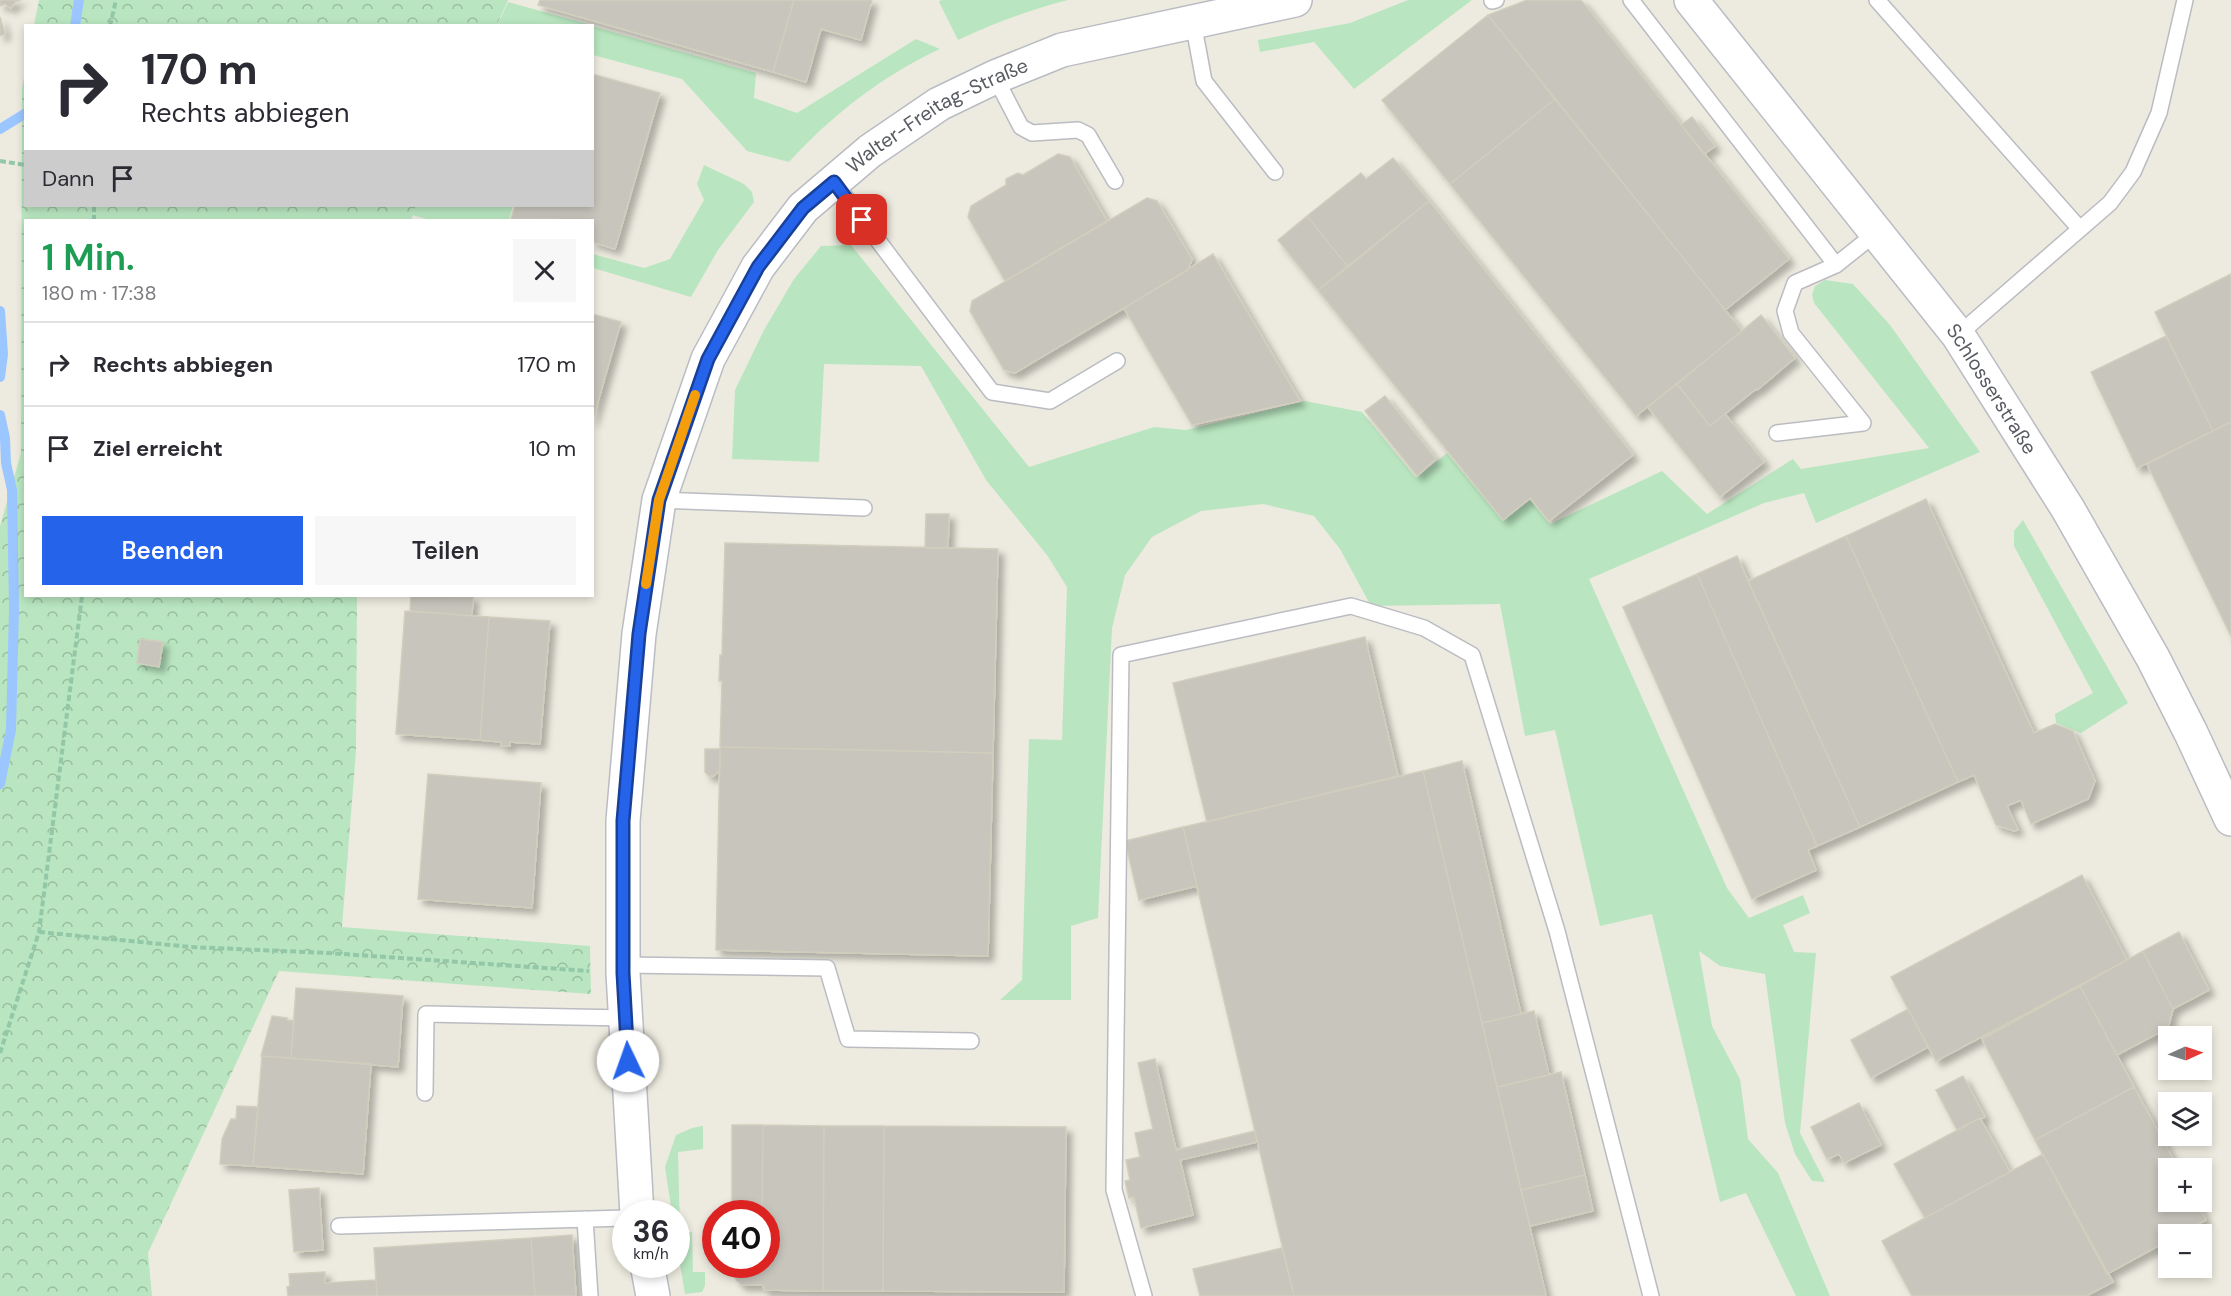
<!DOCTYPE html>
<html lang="de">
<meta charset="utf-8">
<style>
body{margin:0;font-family:"DM Sans",sans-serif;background:#f7f7f7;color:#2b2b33;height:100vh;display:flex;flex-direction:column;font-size:22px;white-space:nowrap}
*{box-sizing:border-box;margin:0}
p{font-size:20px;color:#7c7c81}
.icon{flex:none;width:33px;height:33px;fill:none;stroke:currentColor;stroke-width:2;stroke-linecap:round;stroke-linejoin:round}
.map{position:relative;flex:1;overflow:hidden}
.panel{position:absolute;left:24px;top:219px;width:570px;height:378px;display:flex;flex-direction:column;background:#fff;border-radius:0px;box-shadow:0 3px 9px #0003}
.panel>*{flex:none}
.banner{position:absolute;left:24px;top:24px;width:570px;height:183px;border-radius:0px;box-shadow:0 3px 9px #0003;background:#fff;color:#2b2b33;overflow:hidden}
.needle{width:39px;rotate:87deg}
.controls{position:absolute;left:2158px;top:1026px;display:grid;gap:12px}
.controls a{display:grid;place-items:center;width:54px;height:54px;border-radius:0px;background:#fff;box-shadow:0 3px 9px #0003;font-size:30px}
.speed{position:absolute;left:612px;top:1200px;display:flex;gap:12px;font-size:30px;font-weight:700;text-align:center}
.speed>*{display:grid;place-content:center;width:78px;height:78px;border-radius:50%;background:#fff;box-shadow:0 3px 9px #0003;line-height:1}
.speed small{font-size:15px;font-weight:400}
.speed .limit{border:9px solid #d22;background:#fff;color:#111}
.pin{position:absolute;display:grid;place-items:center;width:51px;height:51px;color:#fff;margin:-26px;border-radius:12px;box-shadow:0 3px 9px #0006}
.me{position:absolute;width:66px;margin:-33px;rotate:357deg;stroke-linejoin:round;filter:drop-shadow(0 0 4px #0008)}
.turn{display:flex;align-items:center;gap:21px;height:126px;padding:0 18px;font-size:27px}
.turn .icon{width:78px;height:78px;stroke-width:2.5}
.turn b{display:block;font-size:42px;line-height:51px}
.then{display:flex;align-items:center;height:57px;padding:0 18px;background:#0003;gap:12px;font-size:22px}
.round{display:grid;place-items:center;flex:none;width:63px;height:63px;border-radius:0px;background:#f7f7f7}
.head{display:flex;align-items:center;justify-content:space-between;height:102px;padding:0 18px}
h1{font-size:36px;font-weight:600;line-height:45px;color:#1e9e55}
.primary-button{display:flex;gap:12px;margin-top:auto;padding:12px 18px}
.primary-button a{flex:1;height:69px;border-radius:0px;background:#2563eb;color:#fff;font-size:24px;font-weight:600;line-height:69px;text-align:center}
.primary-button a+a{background:#f7f7f7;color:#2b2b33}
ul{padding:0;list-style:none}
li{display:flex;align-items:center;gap:18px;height:84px;padding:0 18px;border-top:2px solid #e1e1e2}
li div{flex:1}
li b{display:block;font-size:22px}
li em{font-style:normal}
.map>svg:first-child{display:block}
.green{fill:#b9e6c0}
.forest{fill:url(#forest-crowns)}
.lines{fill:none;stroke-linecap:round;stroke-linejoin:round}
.stream{stroke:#9cc6ff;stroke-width:10}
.building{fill:#c7c5bc;stroke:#d1cebd;stroke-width:1.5;filter:url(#shadow)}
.lane-casing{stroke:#babcc2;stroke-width:18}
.secondary-casing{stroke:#babcc4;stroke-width:36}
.path{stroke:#92c7a8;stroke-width:4;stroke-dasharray:6 3;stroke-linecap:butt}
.lane{stroke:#fff;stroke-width:15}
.secondary{stroke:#fff;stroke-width:33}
.route-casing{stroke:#184099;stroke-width:15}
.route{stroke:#2563eb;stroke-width:10}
.slow{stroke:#f59e0b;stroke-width:10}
.labels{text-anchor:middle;stroke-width:5;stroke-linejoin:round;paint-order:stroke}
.street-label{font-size:20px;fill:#585b61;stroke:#fff}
</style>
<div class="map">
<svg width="2231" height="1296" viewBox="0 0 2231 1296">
<defs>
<pattern id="forest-crowns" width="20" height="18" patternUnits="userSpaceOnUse" patternTransform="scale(1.5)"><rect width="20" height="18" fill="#b9e6c0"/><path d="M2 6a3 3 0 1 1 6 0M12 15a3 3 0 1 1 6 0" fill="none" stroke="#99bd9f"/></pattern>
<filter id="shadow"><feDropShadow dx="5.5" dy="5.5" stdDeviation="3" flood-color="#0004"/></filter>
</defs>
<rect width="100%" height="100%" fill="#edebdf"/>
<path class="green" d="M941,0h127c-39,10 -74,23 -110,40l-19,-38z
M1408,0h64l-118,89 -40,-47 -54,10 -2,-12 92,-17z
M508,2l83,23 -94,1z
M592,26l164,47 -2,25 43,15 119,-74 24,10c-57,26 -109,67 -151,113l-42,-11 -65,-72 -89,-24z
M704,165l40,19 8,8 2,10 -36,48 -27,47 -98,-29v-14l51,14 26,-9 34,-59 -7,-16z
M416,206h97l-4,14h-79l-18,-5z
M851,245l178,222 125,-40 32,3 119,-29 57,11 54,66 31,-25 56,68 27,-21 20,24 112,-53 45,43 86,-55 8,10 128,-21 -115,-145 -2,-8 3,-9 10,-6 28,4 37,41 90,127 -164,71 -12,-30 -40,10 -175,76 138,309 22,30 54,-23 7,18 -27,12 11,27 22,1 -16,180 25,49 -13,-1 -17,-27 -10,-31 -20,-149 -45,-8 -21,-15 13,75 28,53 8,60 30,34 52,123h-34l-50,-103 -26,9 -68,-288 -52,12 -45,-196 -30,6 -25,-132 -129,2 -31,-57 -26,-33 -51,-12 -62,7 -49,26 -27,38 -13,53 -14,290 -27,8v74h-71l22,-20 7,-241 33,1 5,-153 -20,-32 -61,-75 -65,-114 -97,-2 -5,98 -87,-3 3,-69 29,-60 30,-51 27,-33z
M2023,520l105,183 -47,30 -25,-10 -1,-9 38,-21 -79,-147v-15z
M703,1126v23l-25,3 2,80h12l1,40h12v14l-3,6 -17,2 -8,-47 -1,-33 -4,-1 -7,-46 11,-32 16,-7z"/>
<path class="forest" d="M39,0h469l-11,25h-463z
M25,72l1,134h390l-5,14h-385v376h331l-1,155 -14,176 248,19 1,48 -312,-23 -131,282 4,43h-152v-770l21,-73 1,-365z"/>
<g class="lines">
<path class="stream" d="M75,26l4,-26
M0,129l26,-16
M0,311l3,43 -3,23
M0,415l5,23 1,25 6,27 2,119 -3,121 -11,54"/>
</g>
<path class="building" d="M0,0h21l-6,2 -4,6 -6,-4 -5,2z
M540,0h254l-21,72 -235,-67z
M794,0h78l-11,40 -40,-11 -15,53 -33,-10z
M1527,0h54l208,259 -64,51 -237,-295z
M1488,15l67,84 -105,85 -68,-84z
M0,17l5,17 -5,2z
M592,74l68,19 -45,156 -23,-7v-22l-81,-1 4,-13h77z
M1555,99l187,232 -106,85 -186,-232z
M1692,117l23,29 -11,8 -23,-29z
M1058,154l12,3 37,64 -102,60 -37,-64 3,-11 35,-21v-6l12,-6 5,2z
M1393,158l36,43 -81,66 -41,-51 54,-43 5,6z
M1147,198l10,3 35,58 -4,11 -173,103 -11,-3 -34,-59 2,-10z
M1429,201l204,254 -84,66 -19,-23 -27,22 -185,-230z
M1307,216l41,51 -30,23 -40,-50z
M1213,254l87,147 -108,24 -68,-117z
M2231,274v148l-18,9 -58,-119z
M592,314l29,8 -29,100z
M1761,315l34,43 -38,32 -1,-1 -46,37 -33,-42z
M2166,336l47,95 -76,37 -46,-96z
M1677,384l33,42 15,-12 39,48 -44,35 -72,-90z
M1385,396l51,63 -19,17 -52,-65z
M2231,422v214l-84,-172z
M1926,499l108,234 21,-9 18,7 22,50 -7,18 -57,25 -10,-24 -14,6 11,24 -4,1 -18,-6 -22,-50 -16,7 -112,-246z
M926,514h23l-1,34h-23z
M1846,536l112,246 -98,45 -112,-246z
M725,543l273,6 -5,204 -273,-6 2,-66h-3l1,-26h2z
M1737,556l123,271 -43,19 -120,-272z
M1697,574l120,272 -9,4 8,20 -64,29 -129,-292z
M411,596l62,1 -1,19 -62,-5z
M405,611l84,6 -9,123 -84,-6z
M489,617l61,4 -10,123 -30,-2v4h-9v-4l-21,-2z
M1365,637l33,139 -191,46 -34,-139z
M140,639l23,3 -4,25 -22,-4z
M720,747l273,6 -5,203 -272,-6z
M705,749h15v21l-6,6h-5l-4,-4z
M1462,761l59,253 -39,9 -59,-252z
M1423,771l123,525h-252l-111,-469z
M428,774l113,9 -9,125 -114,-9z
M1183,827l14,59 -58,14 -14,-59z
M2082,875l45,85 -191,101 -45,-84z
M2179,932l30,58 -36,19 -30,-58z
M2143,951l30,58 -5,19 -51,27 -37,-69z
M2080,986l54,101 -99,53 -53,-101z
M296,988l107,8 -5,71 -107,-9z
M1908,1009l20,38 -57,31 -20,-38z
M1534,1011l15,64 -52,12 -15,-64z
M272,1016l15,2v2l7,1 -3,37 -30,-2z
M262,1056l109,8 -8,110 -110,-8z
M1155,1059l21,91 79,-19 2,11 -77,18 13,55 -52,13 -7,-31 -5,1 -4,-17 5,-1 -4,-20 14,-3 -5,-24 18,-4 -15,-66z
M1561,1072l24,103 -64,15 -24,-103z
M1963,1076l22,41 -4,2 -1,-1 -23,12 -21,-40z
M2134,1087l44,81h-9v34h27l10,18 -26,14h-11v6l-62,34 -72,-134z
M1859,1103l22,42 -37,18 -5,-9 -12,5 -16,-32z
M237,1106l21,1 -5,59 -33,-2 2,-25 9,-20h5z
M1980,1118l30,54 -85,46 -31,-54z
M732,1125h31l-1,89h-30z
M763,1125l61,1 -1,165 -59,-1 -1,-5h-21l-6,-5v-16h30v-50h-4z
M824,1126h60l-1,165h-60z
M884,1126l182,1 -2,165 -181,-1z
M2043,1154l70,128 -27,14h-174l-30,-55z
M1585,1175l8,36 -63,15 -9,-36z
M319,1188l4,62 -29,2 -5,-62z
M572,1235l4,61h-41l-4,-58z
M531,1238l4,58h-158l-3,-48z
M1282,1248l12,48h-94l-7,-27z
M325,1272v11l51,-3 1,16h-89l-1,-9 3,-1 -1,-12z"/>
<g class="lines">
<g class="lane-casing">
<path id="lane" d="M1631,0l205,265
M1877,0l203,229
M1492,1l4,-1
M1193,22l11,59 71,91
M995,77l26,50 11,6 46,-3 10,5 27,46
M834,182l158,210 58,9 67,-40
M1958,335l152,-132 23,-31 26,-59 26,-113
M1777,433l86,-10 -72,-90 -6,-22 10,-28 41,-18 40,-32
M659,500l205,8
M624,965l203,3 21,71 123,2
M425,1093l1,-79 200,4
M585,1219l5,77
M339,1226l287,-8
M1144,1296l-30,-106 7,-535 230,-49 73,22 48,27 85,276 94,365"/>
</g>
<g class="secondary-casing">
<g id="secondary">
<path id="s1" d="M1691,0l267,335 110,174 85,149 38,75 40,86"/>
<path id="s2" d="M637,1214l-14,-241v-152l16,-187 20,-134 49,-141 50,-92 45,-59 67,-57 69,-47 56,-27 67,-27 233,-50"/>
<path d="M647,1264l6,32"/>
</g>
</g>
<path class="path" d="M110,26l6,-26
M0,161l26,4
M94,206v14
M39,932l152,15 137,6 261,18
M0,1053l39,-121 43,-336"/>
<use href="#lane" class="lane"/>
<use href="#secondary" class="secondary"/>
</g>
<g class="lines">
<g class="route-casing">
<path id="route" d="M628,1061l-5,-88v-152l16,-187 20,-134 49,-141 50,-92 45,-59 31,-26 28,38"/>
</g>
<use href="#route" class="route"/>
<path class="slow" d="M646,584l13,-84 36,-105"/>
</g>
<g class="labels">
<g class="street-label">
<text dy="7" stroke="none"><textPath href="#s2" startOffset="1209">Walter-Freitag-Straße</textPath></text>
<text dy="7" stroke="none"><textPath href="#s1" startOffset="492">Schlosserstraße</textPath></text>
</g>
</g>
</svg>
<div class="controls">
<a><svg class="needle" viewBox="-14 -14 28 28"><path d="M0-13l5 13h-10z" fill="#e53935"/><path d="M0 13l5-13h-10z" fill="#7c7c81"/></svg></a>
<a><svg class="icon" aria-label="layers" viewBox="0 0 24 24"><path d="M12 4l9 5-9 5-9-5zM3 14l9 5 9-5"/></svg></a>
<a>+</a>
<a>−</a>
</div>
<div class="speed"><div>36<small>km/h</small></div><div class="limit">40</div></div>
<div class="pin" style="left:862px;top:220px;background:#d93025"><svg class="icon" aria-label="arrive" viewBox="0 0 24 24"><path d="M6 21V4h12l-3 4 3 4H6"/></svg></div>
<svg class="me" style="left:628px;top:1061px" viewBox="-20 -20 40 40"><circle r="19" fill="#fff"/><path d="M0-13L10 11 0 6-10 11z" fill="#2563eb"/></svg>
<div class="banner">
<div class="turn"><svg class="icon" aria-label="right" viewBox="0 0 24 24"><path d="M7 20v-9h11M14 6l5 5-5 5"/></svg><div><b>170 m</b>Rechts abbiegen</div></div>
<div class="then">Dann<svg class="icon" aria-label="arrive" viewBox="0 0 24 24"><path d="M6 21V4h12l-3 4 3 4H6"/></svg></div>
</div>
<section class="panel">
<div class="head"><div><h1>1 Min.</h1><p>180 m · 17:38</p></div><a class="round"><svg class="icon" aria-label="close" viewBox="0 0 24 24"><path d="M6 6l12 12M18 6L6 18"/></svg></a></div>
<ul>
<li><svg class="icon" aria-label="right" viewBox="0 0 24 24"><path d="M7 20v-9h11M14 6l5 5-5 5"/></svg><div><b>Rechts abbiegen</b></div><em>170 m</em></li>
<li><svg class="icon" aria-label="arrive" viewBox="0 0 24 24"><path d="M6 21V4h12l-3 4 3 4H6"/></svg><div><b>Ziel erreicht</b></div><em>10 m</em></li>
</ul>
<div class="primary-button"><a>Beenden</a><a>Teilen</a></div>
</section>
</div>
